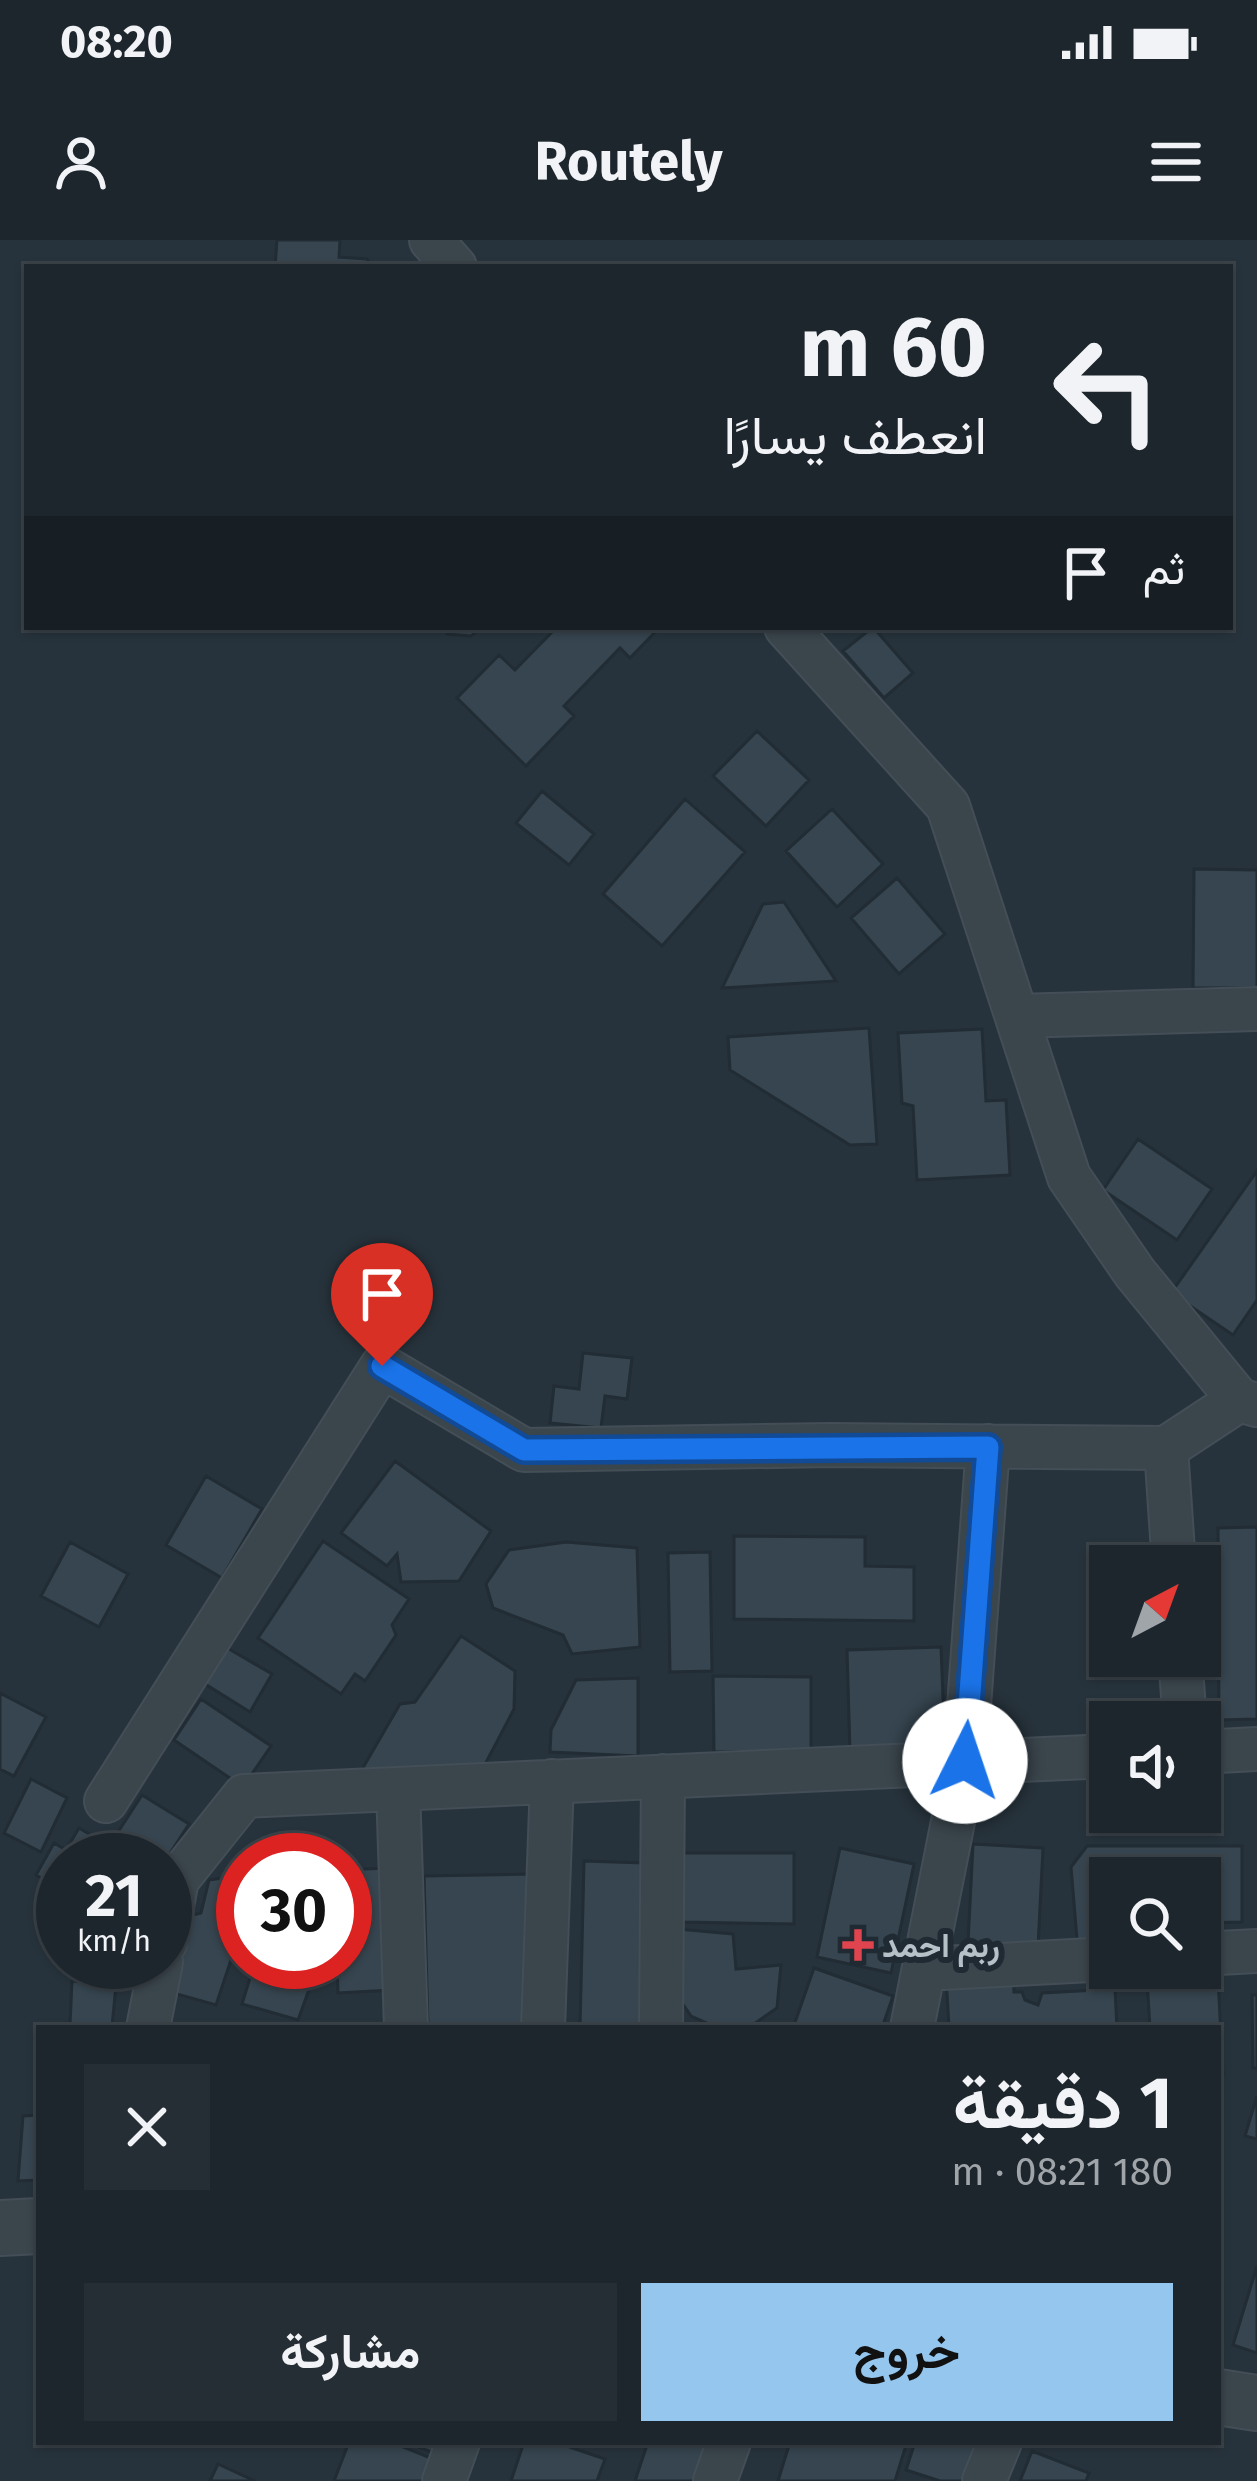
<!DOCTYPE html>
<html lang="ar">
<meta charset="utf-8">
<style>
body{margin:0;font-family:"Fira Sans",Vazirmatn,sans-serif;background:#252e35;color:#f1f3f6;direction:rtl;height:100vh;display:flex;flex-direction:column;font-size:45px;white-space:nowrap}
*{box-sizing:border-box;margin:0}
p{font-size:39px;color:#a0a5aa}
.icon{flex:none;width:66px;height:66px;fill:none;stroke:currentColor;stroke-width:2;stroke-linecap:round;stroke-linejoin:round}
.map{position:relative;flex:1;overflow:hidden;direction:ltr}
.drawer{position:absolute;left:36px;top:1785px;width:1185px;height:420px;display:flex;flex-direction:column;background:#1d262d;border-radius:0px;box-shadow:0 3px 9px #0004,0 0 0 3px #3b4349;direction:rtl}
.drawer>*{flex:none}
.guide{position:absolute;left:24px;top:24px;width:1209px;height:366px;border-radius:0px;box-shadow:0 3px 9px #0004,0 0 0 3px #3b4349;direction:rtl;background:#1d262d;color:#f1f3f6;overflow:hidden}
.needle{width:78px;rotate:41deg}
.tools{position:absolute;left:1089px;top:1305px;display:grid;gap:24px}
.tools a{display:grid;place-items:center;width:132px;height:132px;border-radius:0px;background:#1d262d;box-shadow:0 3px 9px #0004,0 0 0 3px #3b4349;font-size:60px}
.speed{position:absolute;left:36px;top:1593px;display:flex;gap:24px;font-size:60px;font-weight:700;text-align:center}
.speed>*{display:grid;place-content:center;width:156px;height:156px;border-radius:50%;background:#1d262d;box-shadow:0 3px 9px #0004,0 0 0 3px #3b4349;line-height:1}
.speed small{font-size:30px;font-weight:400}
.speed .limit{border:18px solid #d22;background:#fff;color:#111}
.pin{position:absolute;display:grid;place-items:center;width:102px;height:102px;color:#fff;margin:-123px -51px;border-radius:50% 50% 50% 0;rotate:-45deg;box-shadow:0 0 12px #0007}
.pin .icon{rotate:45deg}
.me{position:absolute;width:132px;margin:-66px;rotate:4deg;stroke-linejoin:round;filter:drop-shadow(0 0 9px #0008)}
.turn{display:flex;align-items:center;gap:42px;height:252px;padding:0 48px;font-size:54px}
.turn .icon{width:156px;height:156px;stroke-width:2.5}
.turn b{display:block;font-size:84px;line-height:102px}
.then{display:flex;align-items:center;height:114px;padding:0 48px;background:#0003;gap:24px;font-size:45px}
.round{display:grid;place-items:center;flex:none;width:126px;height:126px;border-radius:0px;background:#252e35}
.head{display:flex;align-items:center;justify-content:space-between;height:204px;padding:0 48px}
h1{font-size:72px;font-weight:700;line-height:90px}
.cta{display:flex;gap:24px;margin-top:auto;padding:24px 48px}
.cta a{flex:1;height:138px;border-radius:0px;background:#95c6ee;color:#111;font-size:48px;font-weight:700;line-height:138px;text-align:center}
.cta a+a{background:#252e35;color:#f1f3f6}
.status{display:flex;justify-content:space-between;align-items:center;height:84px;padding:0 60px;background:#1d262d;direction:ltr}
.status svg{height:33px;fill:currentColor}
header{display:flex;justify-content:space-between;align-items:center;height:156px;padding:0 48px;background:#1d262d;font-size:54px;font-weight:700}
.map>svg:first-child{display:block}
.building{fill:#364550;stroke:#212c34;stroke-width:3}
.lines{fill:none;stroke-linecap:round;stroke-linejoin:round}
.minor-casing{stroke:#434e56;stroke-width:46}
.tertiary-casing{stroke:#434e56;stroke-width:58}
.minor{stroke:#3a454c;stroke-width:42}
.tertiary{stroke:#3a454c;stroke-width:54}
.route-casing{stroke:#114b97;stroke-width:30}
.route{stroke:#1a73e8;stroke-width:21}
.health-dot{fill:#e0444e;stroke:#1f2a32;stroke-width:4.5}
.labels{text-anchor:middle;stroke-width:12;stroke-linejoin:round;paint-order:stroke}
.poi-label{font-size:33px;font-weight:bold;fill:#b6c0c7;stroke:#1f2a32;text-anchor:start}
</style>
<div class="status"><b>08:20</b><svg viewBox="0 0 49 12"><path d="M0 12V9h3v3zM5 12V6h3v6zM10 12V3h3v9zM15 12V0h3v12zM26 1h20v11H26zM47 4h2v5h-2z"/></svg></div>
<header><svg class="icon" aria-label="menu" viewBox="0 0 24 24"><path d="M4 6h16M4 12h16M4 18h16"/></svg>Routely<svg class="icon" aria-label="person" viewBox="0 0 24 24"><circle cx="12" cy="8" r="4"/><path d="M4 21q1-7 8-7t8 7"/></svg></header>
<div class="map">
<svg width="1257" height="2241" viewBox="0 0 1257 2241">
<rect width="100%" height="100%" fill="#27333c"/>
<path class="building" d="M277,0h63l-1,17 28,2 5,8h-97z
M447,387h34l-10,9 -24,-2z
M557,387h103l-30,31 -10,-10 -56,58 10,10 -48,50 -69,-68 42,-43 16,15z
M873,387l40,46 -29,25 -41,-47z
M757,491l52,49 -43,46 -53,-50z
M542,551l52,43 -25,31 -53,-42z
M685,559l60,53 -83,94 -59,-52z
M832,569l51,55 -46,43 -51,-56z
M1194,629l63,1v118h-64z
M897,638l48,56 -46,40 -48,-56z
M784,662l52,79 -114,7 41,-84z
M869,788l8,116 -27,1 -120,-75 -2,-33z
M982,789l4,72 20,-1 4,75 -93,5 -4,-74 -11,-3 -4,-70z
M1138,899l74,50 -35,51 -74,-50z
M1257,931v129l-24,35 -62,-42z
M583,1113l49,5 -5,41 -22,-3 -4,32 -51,-5 4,-37 25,3z
M395,1221l96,70 -32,50 -58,1 -4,-28 -10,12 -46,-33z
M206,1236l56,33 -40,69 -56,-33z
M1257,1287v192l-38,1 -1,-192z
M734,1296l131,1v29l49,1v54l-180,-2z
M323,1301l86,58 -17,26 4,10 -31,46 -10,-7 -14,20 -83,-56z
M70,1302l58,32 -29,53 -58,-31z
M566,1302l71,6 3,99 -68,7 -9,-19 -70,-27 -7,-24 23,-34z
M710,1312l2,119 -42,1 -2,-119z
M461,1396l54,35 -1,38 -33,63 -124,6 43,-74 15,-2z
M224,1406l48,28 -22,38 -48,-30z
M941,1407l4,101 -95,4 -3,-102z
M713,1436l98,1v75h-97z
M638,1438v78l-88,-4 1,-22 25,-50z
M0,1453l46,24 -32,59 -14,-7z
M201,1459l70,47 -28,41 -69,-47z
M31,1539l36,19 -26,54 -37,-19z
M142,1555l47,29 -24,37 -47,-29z
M79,1588l17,10 -13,22h-20v30l-27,-15 18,-32 12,7z
M973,1604l70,4 -5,99 -70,-4z
M1087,1606h155v76l-42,1v-45h-90v67l-25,2 -8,-8 -6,-72z
M840,1608l74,16 -23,109 -74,-16z
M681,1613h113v71l-112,-2z
M584,1621l61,2 -5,165h-60z
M386,1628l6,122 -54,3 -1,-31h8v-92z
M531,1634l4,152 -107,1 -4,-151z
M243,1635v62l-4,-1 -23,69 -50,-14 18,-74 17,-4 8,-33z
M678,1689l55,5 3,35 45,-4 -4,43 -29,20h-30l-27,-12 -15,-22z
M255,1722h64l-21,58 -56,-16z
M814,1728l79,28 -11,32h-89z
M1013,1733l1,19h8l3,8 13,5 4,-12 73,-4 2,39h-168l-3,-52z
M1218,1737l5,98h-5v-47h-68l-3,-48z
M72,1741l44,4 -4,42 -42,-3z
M1252,1755h5v73h-4z
M1257,1856v43l-12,-3z
M39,1875v65l-21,1 5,-65z
M1257,2026v87l-24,-8z
M349,2202h42l70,28 -4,11h-123z
M405,2202h60l-7,20z
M524,2202h31l50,17 -8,22h-86z
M648,2202h56l17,5 -11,34h-75z
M790,2202h117l-12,39h-117z
M915,2202h73l-13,39h-35l-34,-11z
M1032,2211l57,22 -3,8h-66z
M218,2224l37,17h-45z"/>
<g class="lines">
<g class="minor-casing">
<path id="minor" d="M431,0l24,27
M786,387l162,179 121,371 66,96 104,127 18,5
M1017,776l240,-7
M1166,1208l8,118
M1180,1416l5,66
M1200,1512l57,-3
M398,1549l8,239
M106,1561l276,-435 142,84 307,-5 335,3 73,-48
M165,1703l12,-63 67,-84 866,-40
M1200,1714l57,-3
M924,1729l186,-10
M148,1788l13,-66
M543,1788l9,-247
M661,1788l2,-252
M912,1788l53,-267 23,-315
M444,2241l14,-39
M715,2241l14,-39
M984,2241l16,-39"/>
</g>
<g class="tertiary-casing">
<path id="tertiary" d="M0,1988l39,-2
M1218,2157l39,6"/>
</g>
<use href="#minor" class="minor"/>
<use href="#tertiary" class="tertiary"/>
</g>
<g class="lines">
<g class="route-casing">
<path id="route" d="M382,1126l142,84 464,-3 -23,314"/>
</g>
<use href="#route" class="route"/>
</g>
<path class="health-dot" d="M852 1687h12v12h12v12h-12v12h-12v-12h-12v-12h12z"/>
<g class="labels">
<g class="poi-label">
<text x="882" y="1717">ربم احمد</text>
</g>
</g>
</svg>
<div class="tools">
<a><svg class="needle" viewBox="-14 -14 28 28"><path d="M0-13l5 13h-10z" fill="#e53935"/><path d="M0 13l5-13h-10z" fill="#a0a5aa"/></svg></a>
<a><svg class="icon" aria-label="sound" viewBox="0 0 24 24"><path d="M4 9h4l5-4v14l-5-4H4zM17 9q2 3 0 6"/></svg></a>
<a><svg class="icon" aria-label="search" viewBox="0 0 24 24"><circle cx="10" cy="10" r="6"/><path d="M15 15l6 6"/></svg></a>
</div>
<div class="speed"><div>21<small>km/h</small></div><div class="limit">30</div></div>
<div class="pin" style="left:382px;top:1126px;background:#d93025"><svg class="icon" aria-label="arrive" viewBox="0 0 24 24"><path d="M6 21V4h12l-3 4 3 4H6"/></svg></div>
<svg class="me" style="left:965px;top:1521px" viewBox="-20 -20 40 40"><circle r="19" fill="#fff"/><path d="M0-13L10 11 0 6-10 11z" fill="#1a73e8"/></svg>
<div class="guide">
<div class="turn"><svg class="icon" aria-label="left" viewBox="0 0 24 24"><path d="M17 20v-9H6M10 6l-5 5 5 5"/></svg><div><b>60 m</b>انعطف يسارًا</div></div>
<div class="then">ثم<svg class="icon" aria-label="arrive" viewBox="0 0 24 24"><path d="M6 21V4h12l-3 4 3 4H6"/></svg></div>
</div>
<section class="drawer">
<div class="head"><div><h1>1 دقيقة</h1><p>180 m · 08:21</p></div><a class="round"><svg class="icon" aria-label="close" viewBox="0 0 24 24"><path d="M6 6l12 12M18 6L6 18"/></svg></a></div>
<div class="cta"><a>خروج</a><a>مشاركة</a></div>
</section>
</div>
